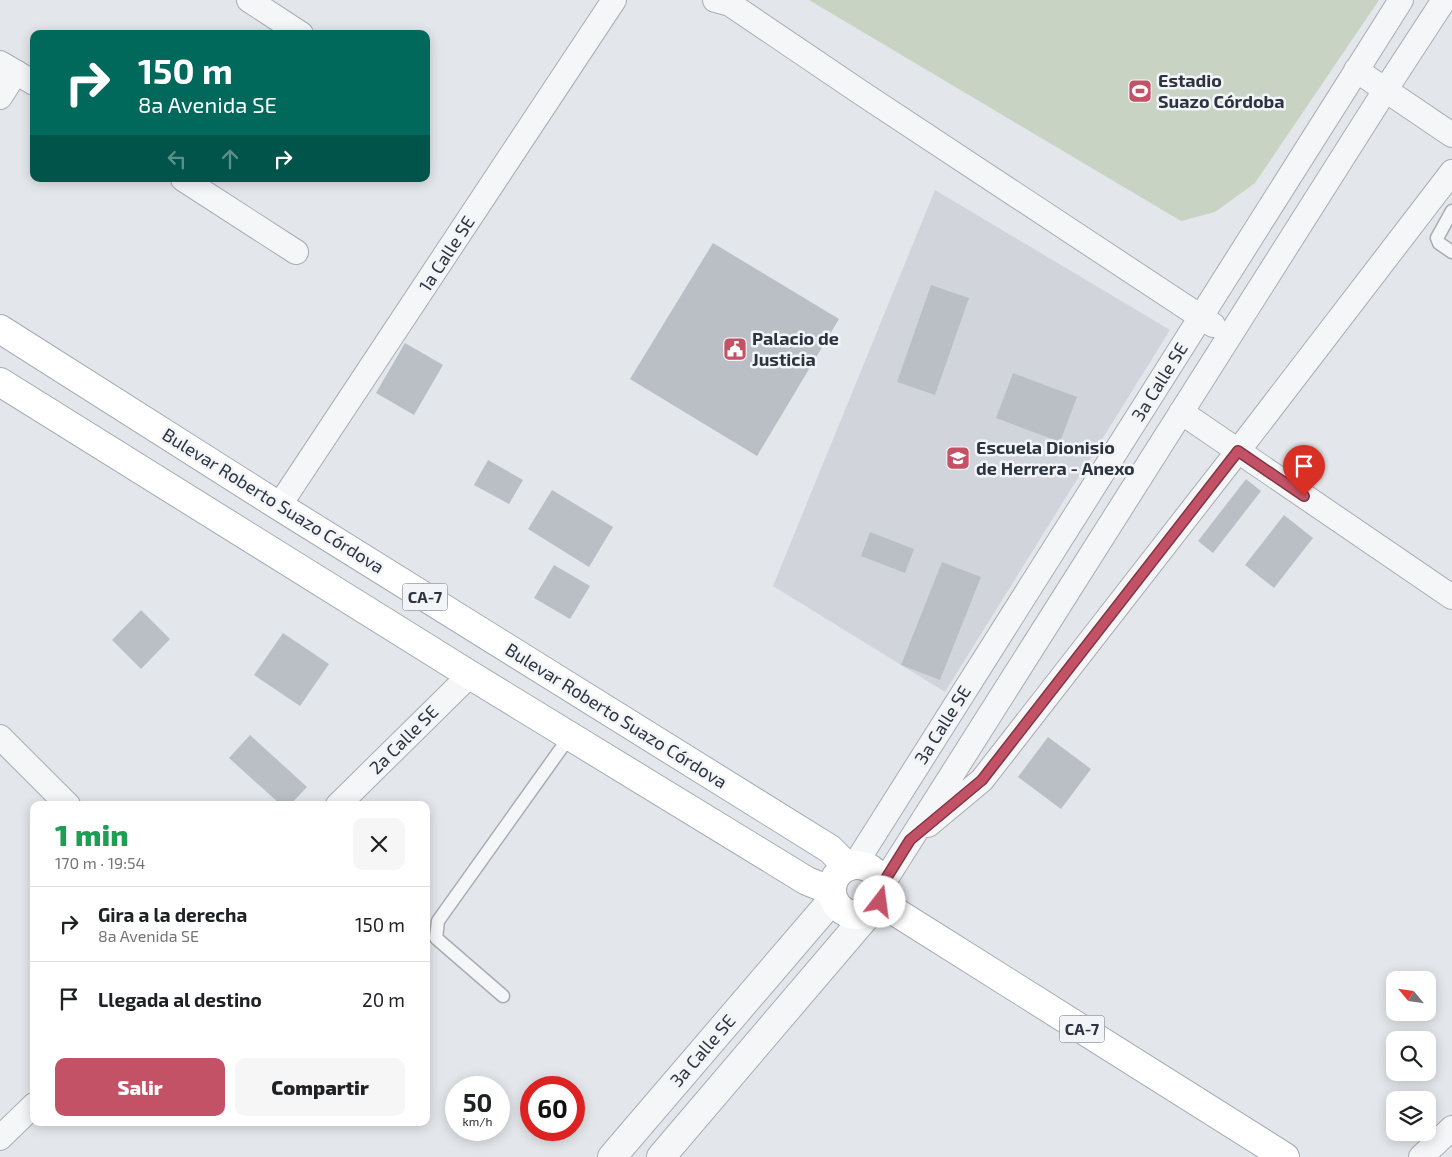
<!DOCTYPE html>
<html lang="es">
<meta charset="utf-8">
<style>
body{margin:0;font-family:"Exo 2",sans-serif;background:#f6f6f6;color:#202124;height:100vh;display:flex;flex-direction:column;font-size:19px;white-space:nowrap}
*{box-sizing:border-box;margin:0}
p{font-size:16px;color:#757577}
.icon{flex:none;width:28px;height:28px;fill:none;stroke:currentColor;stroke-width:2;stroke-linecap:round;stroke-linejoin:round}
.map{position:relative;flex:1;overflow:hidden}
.sheet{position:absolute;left:30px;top:801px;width:400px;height:325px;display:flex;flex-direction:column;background:#fff;border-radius:10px;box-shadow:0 2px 12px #0003}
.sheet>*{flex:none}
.top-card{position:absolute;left:30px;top:30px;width:400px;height:152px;border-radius:10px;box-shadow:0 2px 12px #0003;background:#00695c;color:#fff;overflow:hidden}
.needle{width:32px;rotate:299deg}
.controls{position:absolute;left:1386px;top:971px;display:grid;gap:10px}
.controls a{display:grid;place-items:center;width:50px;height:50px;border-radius:10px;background:#fff;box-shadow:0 2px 12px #0003;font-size:25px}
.speed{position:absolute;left:445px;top:1076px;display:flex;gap:10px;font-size:25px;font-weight:700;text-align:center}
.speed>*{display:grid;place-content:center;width:65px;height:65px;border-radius:50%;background:#fff;box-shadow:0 2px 12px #0003;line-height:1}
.speed small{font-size:12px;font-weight:400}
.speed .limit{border:8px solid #d22;background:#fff;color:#111}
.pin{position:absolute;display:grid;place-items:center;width:42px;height:42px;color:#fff;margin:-51px -21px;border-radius:50% 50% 50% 0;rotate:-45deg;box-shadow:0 0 5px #0007}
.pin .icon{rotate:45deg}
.me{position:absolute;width:55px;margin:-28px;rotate:15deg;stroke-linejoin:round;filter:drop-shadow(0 0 4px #0008)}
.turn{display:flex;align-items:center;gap:18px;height:105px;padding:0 25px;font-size:22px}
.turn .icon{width:65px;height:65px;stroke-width:2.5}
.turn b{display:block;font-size:35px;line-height:42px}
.lanes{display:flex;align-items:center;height:48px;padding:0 25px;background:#0003;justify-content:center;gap:25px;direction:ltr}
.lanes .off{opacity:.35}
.round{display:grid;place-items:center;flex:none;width:52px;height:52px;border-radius:10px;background:#f6f6f6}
.overview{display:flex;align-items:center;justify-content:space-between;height:85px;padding:0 25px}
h1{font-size:30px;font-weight:800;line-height:38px;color:#1e9e55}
.primary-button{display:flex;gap:10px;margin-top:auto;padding:10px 25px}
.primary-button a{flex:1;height:58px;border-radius:10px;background:#c45266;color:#fff;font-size:20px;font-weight:800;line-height:58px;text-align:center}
.primary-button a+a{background:#f6f6f6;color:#202124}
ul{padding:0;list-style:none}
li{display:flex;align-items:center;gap:15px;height:75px;padding:0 25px;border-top:1px solid #e0e0e0}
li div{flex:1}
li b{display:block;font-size:19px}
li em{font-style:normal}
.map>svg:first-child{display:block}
.built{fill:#d1d5db}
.green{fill:#c8d3c4}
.building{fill:#babfc6}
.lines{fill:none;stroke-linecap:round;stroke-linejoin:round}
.service-casing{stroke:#a8adb4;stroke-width:15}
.minor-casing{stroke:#a8adb4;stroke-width:26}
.tertiary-casing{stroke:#a8adb4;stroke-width:30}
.primary-casing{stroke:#a3aab4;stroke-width:30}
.service{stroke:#f5f6f8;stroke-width:12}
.minor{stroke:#f5f6f8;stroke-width:24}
.tertiary{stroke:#f5f6f8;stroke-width:28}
.primary{stroke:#fff;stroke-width:28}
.route-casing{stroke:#7f3542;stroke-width:12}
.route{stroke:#c45266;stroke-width:9}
.labels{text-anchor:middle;stroke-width:5;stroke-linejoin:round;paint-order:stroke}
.shield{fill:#f2f4f7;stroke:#676e77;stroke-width:1}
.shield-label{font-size:16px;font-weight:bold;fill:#2c3440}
.poi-label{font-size:18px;font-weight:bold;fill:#2c3440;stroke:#f2f4f7;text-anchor:start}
.street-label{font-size:18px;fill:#2c3440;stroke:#f2f4f7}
</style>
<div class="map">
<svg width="1452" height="1157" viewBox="0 0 1452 1157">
<rect width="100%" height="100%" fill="#e3e6ea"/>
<path class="built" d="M935,190l235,140 -225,362 -172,-106z"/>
<path class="green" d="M809,0h570l-124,183 -40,29 -34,9z"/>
<path class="building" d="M713,243l126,76 -82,137 -127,-77z
M931,285l38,13 -34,97 -38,-13z
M405,343l38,22 -29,50 -38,-22z
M1013,373l64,24 -17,45 -64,-24z
M488,460l35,20 -14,24 -35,-19z
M1246,479l15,12 -48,62 -15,-12z
M552,490l61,37 -24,40 -61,-38z
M1284,515l29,23 -39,50 -29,-23z
M870,532l44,17 -9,24 -44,-17z
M942,562l39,15 -41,103 -39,-15z
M554,565l36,21 -20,33 -36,-21z
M141,610l29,29 -29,30 -29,-29z
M283,633l46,31 -29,42 -46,-31z
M250,735l57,52 -17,18h-9l-52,-47z
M1048,737l43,32 -30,40 -43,-32z"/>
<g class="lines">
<g class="service-casing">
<path id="service" d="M1452,211l-15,27 2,5 13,9
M503,996l-67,-58 2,-17 132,-185"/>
</g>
<g class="minor-casing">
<path id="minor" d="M249,0l52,34
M715,0l15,4 133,90 350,231
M0,63l34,20
M1356,70l96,65
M0,97l16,-25
M183,179l113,73
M1181,412l271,185
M279,506l335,-506
M0,737l68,68
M338,805l132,-130
M928,825l54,-45 256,-329 214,-279
M854,866l547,-866
M882,885l504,-796 58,-89
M0,1138l34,-33
M1421,1157l31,-29"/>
</g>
<g class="tertiary-casing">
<path id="tertiary" d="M612,1157l221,-258
M661,1157l207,-243"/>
</g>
<g class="primary-casing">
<path id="primary" d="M0,329l279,177 551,343 18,18
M0,382l470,293 337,206 25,10
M832 890a25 25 0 1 1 50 0a25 25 0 1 1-50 0Z
M880,902l405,255"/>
</g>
<use href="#service" class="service"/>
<use href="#minor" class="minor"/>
<use href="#tertiary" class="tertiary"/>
<use href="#primary" class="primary"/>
</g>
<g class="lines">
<g class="route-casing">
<path id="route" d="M880,902l2,-8v-9l28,-45 72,-60 256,-329 66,45"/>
</g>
<use href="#route" class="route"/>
</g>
<defs>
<g id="stadium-square" transform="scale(1.25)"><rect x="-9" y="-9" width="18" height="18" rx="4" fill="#c45266" stroke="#f2f4f7"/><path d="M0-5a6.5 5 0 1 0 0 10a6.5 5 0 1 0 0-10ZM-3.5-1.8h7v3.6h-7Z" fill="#fff"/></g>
<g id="civic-square" transform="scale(1.25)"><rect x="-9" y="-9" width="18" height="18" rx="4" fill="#c45266" stroke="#f2f4f7"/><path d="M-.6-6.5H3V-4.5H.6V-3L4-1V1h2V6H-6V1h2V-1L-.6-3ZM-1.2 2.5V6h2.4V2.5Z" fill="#fff"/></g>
<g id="school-square" transform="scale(1.25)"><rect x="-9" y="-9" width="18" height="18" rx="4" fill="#c45266" stroke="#f2f4f7"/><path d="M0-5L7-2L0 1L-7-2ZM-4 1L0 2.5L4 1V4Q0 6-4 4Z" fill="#fff"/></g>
</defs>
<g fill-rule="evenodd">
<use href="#stadium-square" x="1140" y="91"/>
<use href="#civic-square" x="735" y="349"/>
<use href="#school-square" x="958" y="458"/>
</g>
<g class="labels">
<g class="shield">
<rect x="402.5" y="583.5" width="45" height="27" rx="4"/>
<rect x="1059.5" y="1015.5" width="45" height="27" rx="4"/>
</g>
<g class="shield-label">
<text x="425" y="603">CA-7</text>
<text x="1082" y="1035">CA-7</text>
</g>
<g class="poi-label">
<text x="1158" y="87">Estadio<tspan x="1158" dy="21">Suazo Córdoba</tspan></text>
<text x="752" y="345">Palacio de<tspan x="752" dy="21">Justicia</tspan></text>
<text x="976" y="454">Escuela Dionisio<tspan x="976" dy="21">de Herrera - Anexo</tspan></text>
</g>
<g class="street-label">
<text transform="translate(447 254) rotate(-57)" y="6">1a Calle SE</text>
<text transform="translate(1160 382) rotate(-58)" y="6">3a Calle SE</text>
<text transform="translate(273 501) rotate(32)" y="6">Bulevar Roberto Suazo Córdova</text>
<text transform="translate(616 716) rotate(32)" y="6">Bulevar Roberto Suazo Córdova</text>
<text transform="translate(943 725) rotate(-58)" y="6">3a Calle SE</text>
<text transform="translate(404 740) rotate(-45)" y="6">2a Calle SE</text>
<text transform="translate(703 1051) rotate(-49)" y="6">3a Calle SE</text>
</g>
</g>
</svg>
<div class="controls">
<a><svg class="needle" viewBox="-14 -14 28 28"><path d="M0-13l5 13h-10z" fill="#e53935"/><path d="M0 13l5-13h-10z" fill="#757577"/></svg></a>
<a><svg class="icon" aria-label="search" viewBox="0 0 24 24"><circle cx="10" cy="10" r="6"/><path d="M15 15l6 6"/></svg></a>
<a><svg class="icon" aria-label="layers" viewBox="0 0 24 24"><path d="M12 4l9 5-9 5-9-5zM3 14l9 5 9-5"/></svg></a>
</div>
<div class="speed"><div>50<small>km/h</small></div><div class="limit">60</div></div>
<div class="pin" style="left:1304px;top:496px;background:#d93025"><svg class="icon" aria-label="arrive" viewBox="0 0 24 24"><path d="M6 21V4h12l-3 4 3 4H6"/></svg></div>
<svg class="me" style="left:880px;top:902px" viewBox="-20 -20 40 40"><circle r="19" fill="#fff"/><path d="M0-13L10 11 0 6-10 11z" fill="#c45266"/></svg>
<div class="top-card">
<div class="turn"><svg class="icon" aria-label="right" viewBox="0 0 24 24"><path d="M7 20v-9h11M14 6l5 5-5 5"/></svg><div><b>150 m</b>8a Avenida SE</div></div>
<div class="lanes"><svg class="icon off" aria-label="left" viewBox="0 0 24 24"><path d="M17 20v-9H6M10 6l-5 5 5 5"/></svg><svg class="icon off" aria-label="ahead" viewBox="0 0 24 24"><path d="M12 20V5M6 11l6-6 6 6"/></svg><svg class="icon" aria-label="right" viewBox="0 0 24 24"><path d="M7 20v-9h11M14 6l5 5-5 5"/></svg></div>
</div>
<section class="sheet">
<div class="overview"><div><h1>1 min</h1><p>170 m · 19:54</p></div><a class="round"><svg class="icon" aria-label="close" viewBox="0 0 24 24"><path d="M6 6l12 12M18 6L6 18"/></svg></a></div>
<ul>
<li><svg class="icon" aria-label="right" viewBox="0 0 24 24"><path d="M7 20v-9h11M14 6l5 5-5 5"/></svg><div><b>Gira a la derecha</b><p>8a Avenida SE</p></div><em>150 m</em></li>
<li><svg class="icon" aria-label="arrive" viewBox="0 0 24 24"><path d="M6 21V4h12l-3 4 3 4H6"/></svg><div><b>Llegada al destino</b></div><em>20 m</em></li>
</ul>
<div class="primary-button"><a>Salir</a><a>Compartir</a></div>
</section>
</div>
